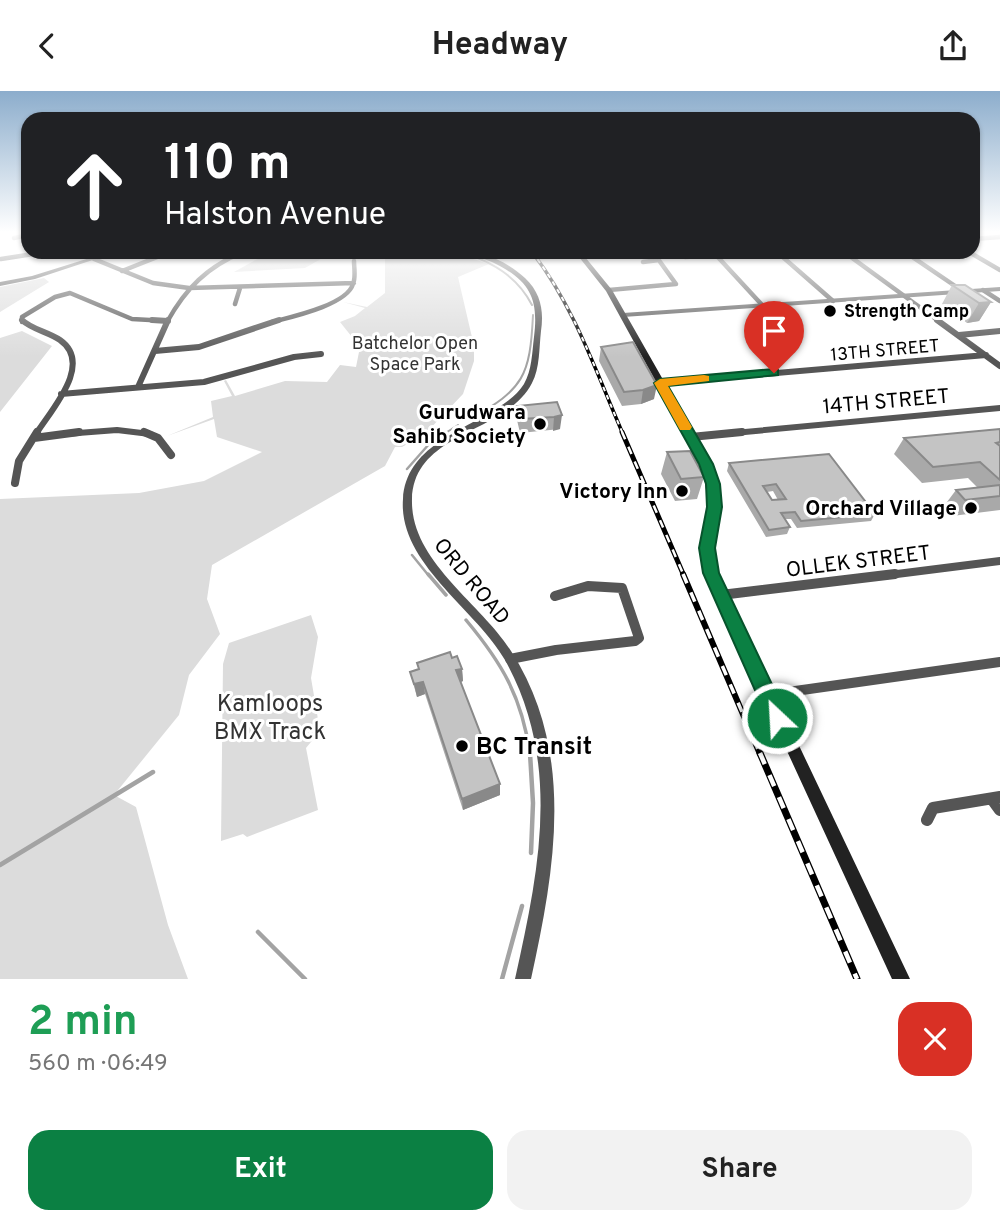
<!DOCTYPE html>
<meta charset="utf-8">
<style>
body{margin:0;font-family:Overpass,sans-serif;background:#f2f2f2;color:#222;height:100vh;display:flex;flex-direction:column;font-size:26px;white-space:nowrap}
*{box-sizing:border-box;margin:0}
p{font-size:23px;color:#767676}
.icon{flex:none;width:38px;height:38px;fill:none;stroke:currentColor;stroke-width:2;stroke-linecap:round;stroke-linejoin:round}
.map{position:relative;height:888px;overflow:hidden}
.side{display:flex;flex-direction:column;background:#fff;flex:1}
.side>*{flex:none}
.guide{position:absolute;left:21px;top:21px;width:959px;height:147px;border-radius:21px;box-shadow:0 2px 5px #0004;background:#202124;color:#fff;overflow:hidden}
.pin{position:absolute;display:grid;place-items:center;width:60px;height:60px;color:#fff;margin:-72px -30px;border-radius:50% 50% 50% 0;rotate:-45deg;box-shadow:0 0 7px #0007}
.pin .icon{rotate:45deg}
.me{position:absolute;width:77px;margin:-38px;rotate:335deg;stroke-linejoin:round;filter:drop-shadow(0 0 5px #0008)}
.turn{display:flex;align-items:center;gap:24px;height:147px;padding:0 28px;font-size:32px}
.turn .icon{width:91px;height:91px;stroke-width:2.5}
.turn b{display:block;font-size:49px;line-height:60px}
.round{display:grid;place-items:center;flex:none;width:74px;height:74px;border-radius:21px;background:#f2f2f2}
.overview{display:flex;align-items:center;justify-content:space-between;height:119px;padding:0 28px}
h1{font-size:42px;font-weight:700;line-height:52px;color:#1e9e55}
.cta{display:flex;gap:14px;margin-top:auto;padding:14px 28px}
.cta a{flex:1;height:80px;border-radius:21px;background:#0b8043;color:#fff;font-size:28px;font-weight:700;line-height:80px;text-align:center}
.cta a+a{background:#f2f2f2;color:#222}
header{display:flex;justify-content:space-between;align-items:center;height:91px;padding:0 28px;background:#fff;font-size:32px;font-weight:700}
.map>svg:first-child{display:block}
.green{fill:#dcdcdc}
.lines{fill:none;stroke-linecap:round;stroke-linejoin:round}
.stream-far3{stroke:#a3a3a3;stroke-width:2}
.stream-far2{stroke:#a3a3a3;stroke-width:2.5}
.stream-far1{stroke:#a3a3a3;stroke-width:3.5}
.stream{stroke:#a3a3a3;stroke-width:4.5}
.minor-far4{stroke:#555;stroke-width:4.5}
.minor-far3{stroke:#555;stroke-width:6}
.minor-far2{stroke:#555;stroke-width:8}
.minor-far1{stroke:#555;stroke-width:10}
.minor{stroke:#555;stroke-width:12}
.tertiary{fill:#555;fill-rule:evenodd}
.secondary{fill:#222;fill-rule:evenodd}
.rail-far3-casing{stroke:#000;stroke-width:3.5}
.rail-far2-casing{stroke:#000;stroke-width:5}
.rail-far1-casing{stroke:#000;stroke-width:6}
.rail-casing{stroke:#000;stroke-width:7}
.rail-far3{stroke:#fff;stroke-width:2;stroke-dasharray:4.5;stroke-linecap:butt}
.rail-far2{stroke:#fff;stroke-width:2.5;stroke-dasharray:8;stroke-linecap:butt}
.rail-far1{stroke:#fff;stroke-width:3.5;stroke-dasharray:10;stroke-linecap:butt}
.rail{stroke:#fff;stroke-width:4.5;stroke-dasharray:12;stroke-linecap:butt}
.wall{fill:#a9a9a9;fill-rule:evenodd}
.shaded-wall{fill:#898989}
.building{fill:#c4c4c4;stroke:#898989;stroke-width:2;fill-rule:evenodd}
.route{fill:#0b8043;stroke:#07532c;stroke-width:2}
.slow{fill:#f59e0b}
.poi-dot{fill:#000;stroke:#fff;stroke-width:2.5}
.labels{text-anchor:middle;stroke-width:6;stroke-linejoin:round;paint-order:stroke}
.far-poi-label{font-size:18px;font-weight:bold;fill:#000;stroke:#fff;text-anchor:start}
.far-park-label{font-size:18px;fill:#333;stroke:#fff}
.far-street-label{font-size:18px;fill:#000;stroke:#fff}
.street-label{font-size:21px;fill:#000;stroke:#fff}
.poi-label{font-size:21px;font-weight:bold;fill:#000;stroke:#fff;text-anchor:end}
.near-park-label{font-size:24px;fill:#333;stroke:#fff}
.near-poi-label{font-size:24px;font-weight:bold;fill:#000;stroke:#fff;text-anchor:start}
</style>
<header><svg class="icon" aria-label="back" viewBox="0 0 24 24"><path d="M15 5l-7 7 7 7"/></svg>Headway<svg class="icon" aria-label="share" viewBox="0 0 24 24"><path d="M12 15V3M7 8l5-5 5 5M5 13v7h14v-7"/></svg></header>
<div class="map">
<svg width="1000" height="888" viewBox="0 0 1000 888">
<rect width="100%" height="100%" fill="#fff"/>
<path class="green" d="M270,161h63l-28,16 -71,4z
M385,161h66l38,12 -31,13 16,69v15l-11,33 -38,40 -23,13h-7l-10,19 -173,99 -5,34 13,35 -31,41 -10,40 -65,80 22,12 32,118 20,54h-188v-480l139,-6 65,-12 58,-29 -45,-15 -3,-18 -47,17 46,-19 -2,-16 21,-5 -8,-15 2,-1 9,16 50,-15 42,1 13,-17 16,2 4,-20 -20,-25 15,-6 10,-8 -22,-6 24,5 18,-14z
M44,187l5,4 -49,30v-25z
M22,240l30,15 -52,66v-74z
M311,524l7,22 -7,41 9,53 -14,17 12,62 -71,27 -4,-3 -22,7 2,-177 6,-21z"/>
<g class="lines">
<path class="stream-far3" d="M463,161c30,11 54,24 69,53
M470,328c54,-30 60,-43 63,-104
M444,343l14,-9"/>
<path class="stream-far2" d="M407,378l23,-26 17,-11
M412,464l17,21"/>
<path class="stream-far1" d="M428,483l18,21
M466,529c36,43 56,77 64,134"/>
<path class="stream" d="M530,662l3,50 -2,50
M0,774l153,-93
M258,841l47,47
M502,888l20,-73"/>
<path class="minor-far4" d="M14,147l14,-3
M973,148l27,-2
M777,161l56,49
M844,161l96,70
M905,161l56,38
M969,161l31,18
M715,163l48,52
M685,166l80,-5
M1,168l45,-7
M94,168l59,24 36,5 165,-5
M643,171l16,-2
M122,180l48,-19
M609,199l67,-6 -23,-32
M983,199l17,11
M235,213l5,-16
M22,231v-5l33,-20 15,-4 62,26 36,2
M167,231c19,-34 40,-55 76,-70h-10
M272,231c19,-5 75,-17 81,-38 3,-7 1,-16 1,-23"/>
<path class="minor-far3" d="M22,229c9,9 26,12 38,20 34,24 -9,70 -24,94
M152,229l16,1
M937,229l63,46
M959,244l41,-4
M155,260l44,-4 80,-27
M660,292l326,-28
M138,296l30,-67
M61,303l143,-12 90,-25 27,-3
M65,343l52,-4 33,4
M723,343l277,-26"/>
<path class="minor-far2" d="M144,341l14,6 13,17
M691,346l51,-5
M34,347l45,-6
M15,392l4,-22 18,-29
M881,485l119,-15"/>
<path class="minor-far1" d="M721,504l174,-21
M510,568l46,-9 79,-9 4,-3 -17,-50 -34,-2 -33,10
M767,604l233,-33"/>
<path class="minor" d="M992,708l8,11
M927,729l6,-12 67,-11"/>
<path class="tertiary" d="M109,161h8l-82,27 -35,7v-4l32,-6z
M468,161c20,0 43,13 57,26 16,15 19,33 16,53 -2,17 -1,37 -9,52 -26,51 -118,48 -120,116 -2,62 69,104 99,152 65,101 44,218 20,328h-16c24,-108 47,-216 -10,-319 -29,-51 -107,-97 -102,-161 3,-52 58,-67 94,-91 10,-6 21,-14 27,-24 8,-14 8,-31 10,-47 5,-40 -5,-57 -42,-75 -8,-3 -16,-6 -24,-10z
M1000,196v4l-377,26 -3,-2 3,-2z"/>
<path class="secondary" d="M575,161h6l31,38 99,174c12,39 1,70 6,109l193,406h-18l-187,-406c-3,-39 8,-69 -4,-109l-95,-173z"/>
<g class="rail-far3-casing">
<path id="rail-far3" d="M532,161c42,54 64,120 91,182"/>
</g>
<g class="rail-far2-casing">
<path id="rail-far2" d="M622,341l62,144"/>
</g>
<g class="rail-far1-casing">
<path id="rail-far1" d="M683,483l77,180"/>
</g>
<g class="rail-casing">
<path id="rail" d="M760,662l97,226"/>
</g>
<use href="#rail-far3" class="rail-far3"/>
<use href="#rail-far2" class="rail-far2"/>
<use href="#rail-far1" class="rail-far1"/>
<use href="#rail" class="rail"/>
</g>
<path class="wall" d="M952,194l39,17 -12,19 -12,2 -25,-19z
M601,256l53,52 -13,5 -19,2 -23,-45z
M557,311l3,27 -40,4 -3,-13v-14z
M1000,338v81l-48,6 -8,-10 12,-16 22,-2 -10,-10 -46,5 -28,-29 10,-16z
M667,361l37,25 -7,22 -22,2 -14,-27z
M729,372l146,51 -4,7 -74,7 -6,-9h-6l5,8 -3,7 -21,3 -39,-66zM773,400l5,9h-6l-5,-8z
M452,567l10,11 1,12 -2,1 39,113 -37,15 -38,-116 -8,3 -7,-25 9,-3 -2,-6z"/>
<path class="shaded-wall" d="M991,211l-12,19 -12,2 12,-20z
M657,294l-3,14 -13,5 2,-14z
M562,324l-2,14 -7,2 1,-14z
M462,578l1,12 -5,2 -2,-13z
M423,591l2,12 -8,3 -3,-13z
M500,693v11l-37,15 -1,-11z"/>
<path class="building" d="M952,194h13l26,17 -12,1z
M633,251l24,43 -14,5 -19,2 -23,-45z
M557,311l5,13 -8,2 -33,2 -4,-13z
M1000,338v13l-4,1 4,3v34l-20,-18 -47,5 -29,-29z
M690,360l14,26 -23,2 -14,-27z
M829,363l46,60 -74,7 -6,-9 -14,1 9,14 -21,3 -40,-67zM776,393l10,15 -14,1 -9,-14z
M1000,394v11l-35,4 -9,-10z
M450,561l2,6 5,-2 5,13 -6,1 44,114 -38,15 -39,-117 -9,2 -4,-12 9,-3 -2,-6z"/>
<linearGradient id="sky" x2="0" y2="1"><stop stop-color="#8cadcc"/><stop offset="0.53" stop-color="#fff"/><stop offset="1" stop-color="#fff" stop-opacity="0"/></linearGradient>
<rect width="1000" height="266" fill="url(#sky)"/>
<path class="route" d="M774,278l4,1v5l-110,11 45,78 7,20 2,23 -7,41 4,25 69,145 -3,6 -8,3 -7,-3 -67,-151 -4,-25 8,-41 -1,-23 -7,-20 -45,-81 6,-4z"/>
<path class="slow" d="M704,284l5,1v5l-41,5 24,41 -2,3h-10l-26,-47 6,-4z"/>
<g class="poi-dot">
<circle cx="830" cy="220" r="7"/>
<circle cx="540" cy="333" r="7"/>
<circle cx="682" cy="400" r="7"/>
<circle cx="971" cy="417" r="7"/>
<circle cx="462" cy="655" r="7"/>
</g>
<g class="labels">
<g class="far-poi-label">
<text x="844" y="226">Strength Camp</text>
</g>
<g class="far-park-label">
<text x="415" y="258">Batchelor Open<tspan x="415" dy="21">Space Park</tspan></text>
</g>
<g class="far-street-label">
<text transform="translate(885 259) rotate(-5)" y="6">13TH STREET</text>
</g>
<g class="street-label">
<text transform="translate(886 310) rotate(-5)" y="7">14TH STREET</text>
<text transform="translate(858 470) rotate(-7)" y="7">OLLEK STREET</text>
<text transform="translate(472 490) rotate(50)" y="7">ORD ROAD</text>
</g>
<g class="poi-label">
<text x="526" y="328">Gurudwara<tspan x="526" dy="24">Sahib Society</tspan></text>
<text x="668" y="407">Victory Inn</text>
<text x="957" y="424">Orchard Village</text>
</g>
<g class="near-park-label">
<text x="270" y="620">Kamloops<tspan x="270" dy="28">BMX Track</tspan></text>
</g>
<g class="near-poi-label">
<text x="476" y="663">BC Transit</text>
</g>
</g>
</svg>
<div class="pin" style="left:774px;top:282px;background:#d93025"><svg class="icon" aria-label="arrive" viewBox="0 0 24 24"><path d="M6 21V4h12l-3 4 3 4H6"/></svg></div>
<svg class="me" style="left:777px;top:627px" viewBox="-20 -20 40 40"><circle r="17" fill="#0b8043" stroke="#fff" stroke-width="3"/><path d="M0-11L8 9 0 5-8 9z" fill="#fff"/></svg>
<div class="guide">
<div class="turn"><svg class="icon" aria-label="ahead" viewBox="0 0 24 24"><path d="M12 20V5M6 11l6-6 6 6"/></svg><div><b>110 m</b>Halston Avenue</div></div>
</div>
</div>
<section class="side">
<div class="overview"><div><h1>2 min</h1><p>560 m · 06:49</p></div><a class="round" style="background:#d93025;color:#fff"><svg class="icon" aria-label="close" viewBox="0 0 24 24"><path d="M6 6l12 12M18 6L6 18"/></svg></a></div>
<div class="cta"><a>Exit</a><a>Share</a></div>
</section>
